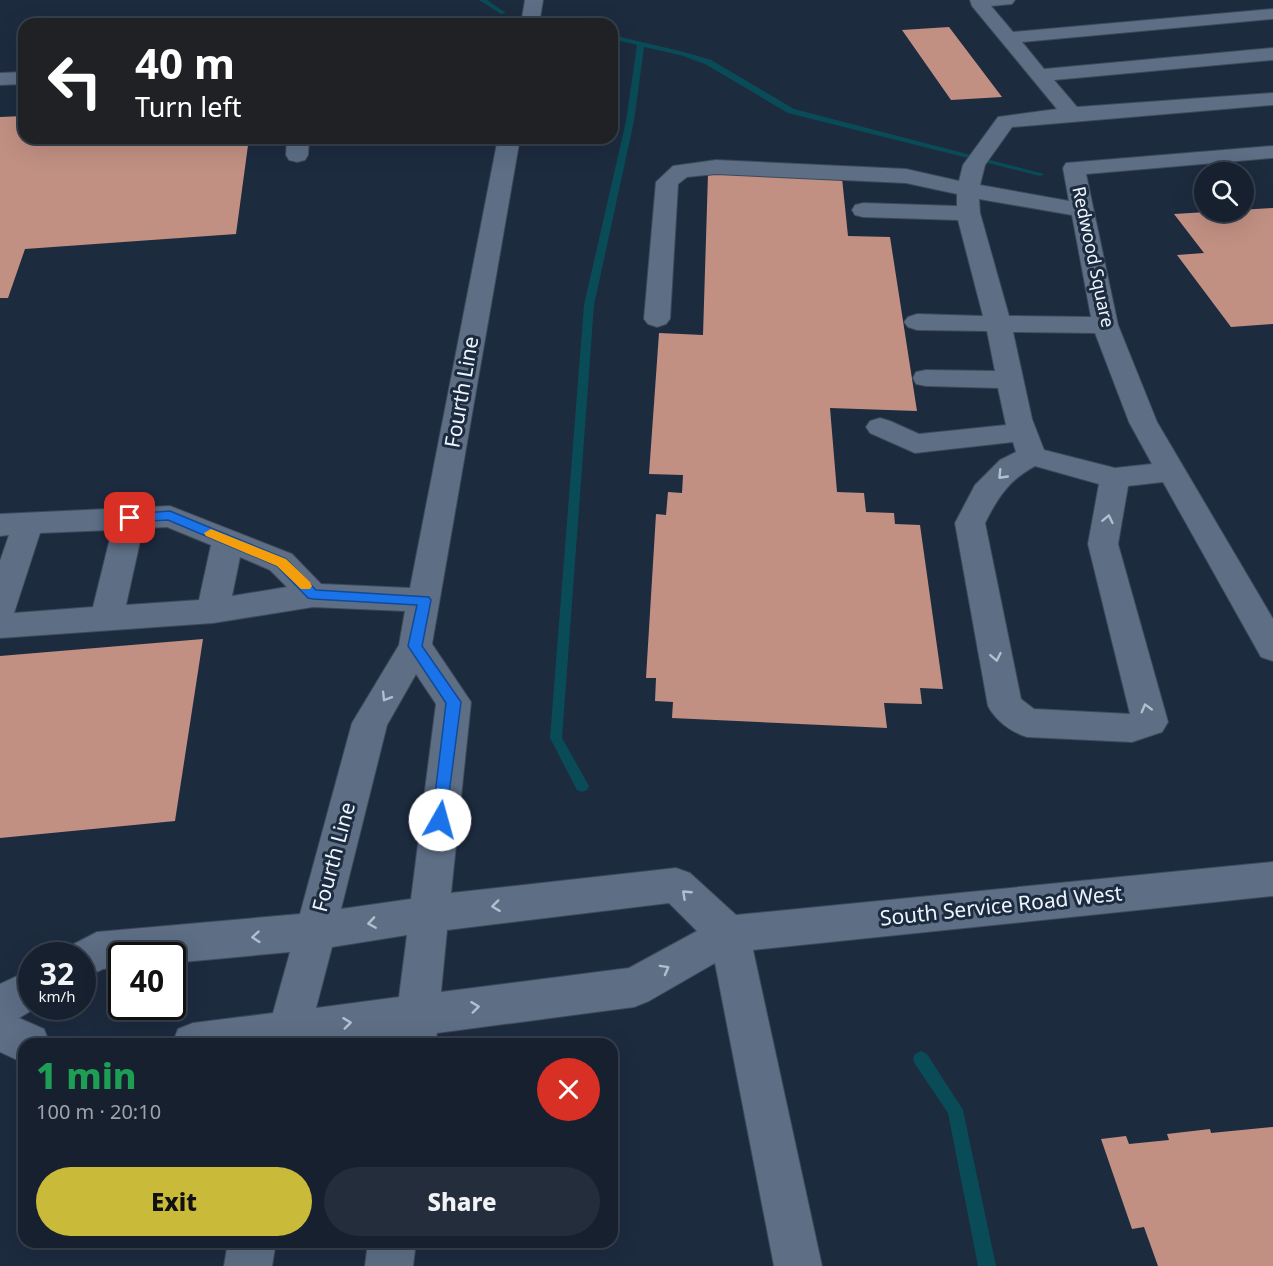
<!DOCTYPE html>
<meta charset="utf-8">
<style>
body{margin:0;font-family:"Noto Sans",sans-serif;background:#232d3b;color:#f1f3f6;height:100vh;display:flex;flex-direction:column;font-size:22px;white-space:nowrap}
*{box-sizing:border-box;margin:0}
p{font-size:20px;color:#9ea3aa}
.icon{flex:none;width:33px;height:33px;fill:none;stroke:currentColor;stroke-width:2;stroke-linecap:round;stroke-linejoin:round}
.map{position:relative;flex:1;overflow:hidden}
.sheet{position:absolute;left:18px;top:1038px;width:600px;height:210px;display:flex;flex-direction:column;background:#16202f;border-radius:18px;box-shadow:0 6px 24px #0002,0 0 0 2px #353e4b}
.sheet>*{flex:none}
.guide{position:absolute;left:18px;top:18px;width:600px;height:126px;border-radius:18px;box-shadow:0 6px 24px #0002,0 0 0 2px #353e4b;background:#202124;color:#fff;overflow:hidden}
.tools{position:absolute;left:1194px;top:162px;display:grid;gap:12px}
.tools a{display:grid;place-items:center;width:60px;height:60px;border-radius:50%;background:#16202f;box-shadow:0 6px 24px #0002,0 0 0 2px #353e4b;font-size:30px}
.speed{position:absolute;left:18px;top:942px;display:flex;gap:12px;font-size:30px;font-weight:700;text-align:center}
.speed>*{display:grid;place-content:center;width:78px;height:78px;border-radius:50%;background:#16202f;box-shadow:0 6px 24px #0002,0 0 0 2px #353e4b;line-height:1}
.speed small{font-size:15px;font-weight:400}
.speed .limit{border:3px solid #111;border-radius:9px;background:#fff;color:#111}
.pin{position:absolute;display:grid;place-items:center;width:51px;height:51px;color:#fff;margin:-26px;border-radius:12px;box-shadow:0 3px 9px #0006}
.me{position:absolute;width:66px;margin:-33px;rotate:7deg;stroke-linejoin:round;filter:drop-shadow(0 0 4px #0008)}
.turn{display:flex;align-items:center;gap:21px;height:126px;padding:0 18px;font-size:27px}
.turn .icon{width:78px;height:78px;stroke-width:2.5}
.turn b{display:block;font-size:42px;line-height:51px}
.round{display:grid;place-items:center;flex:none;width:63px;height:63px;border-radius:32px;background:#232d3b}
.overview{display:flex;align-items:center;justify-content:space-between;height:102px;padding:0 18px}
h1{font-size:36px;font-weight:800;line-height:45px;color:#1e9e55}
.primary-button{display:flex;gap:12px;margin-top:auto;padding:12px 18px}
.primary-button a{flex:1;height:69px;border-radius:36px;background:#c9ba3a;color:#111;font-size:24px;font-weight:800;line-height:69px;text-align:center}
.primary-button a+a{background:#232d3b;color:#f1f3f6}
.map>svg:first-child{display:block}
.lines{fill:none;stroke-linecap:round;stroke-linejoin:round}
.stream{fill:#094c57;fill-rule:evenodd}
.building{fill:#c19083}
.minor-casing{stroke:#3d4959;stroke-width:2}
.minor{fill:#5d6e85;fill-rule:evenodd}
.oneway{stroke:#b3bece}
.route{fill:#1a73e8;stroke:#114b97;stroke-width:1.5}
.slow{fill:#f59e0b}
.labels{text-anchor:middle;stroke-width:6;stroke-linejoin:round;paint-order:stroke}
.far-street-label{font-size:18px;fill:#ecf4ff;stroke:#1d2b3f}
.street-label{font-size:21px;fill:#ecf4ff;stroke:#1d2b3f}
</style>
<div class="map">
<svg width="1273" height="1266" viewBox="0 0 1273 1266">
<rect width="100%" height="100%" fill="#1d2b3f"/>
<g class="lines">
<path class="stream" d="M479,0h8l19,13 -5,1z
M612,35l72,17 27,8 83,49 250,65 -4,2 -252,-63 -83,-49 -25,-9 -36,-8 -10,74 -40,184 -32,433 27,48 -2,4 -5,2 -5,-2 -27,-52 34,-433 42,-184 11,-76 -25,-6z
M921,1051l6,3 36,56 33,156h-18l-30,-153 -33,-49 -2,-5 2,-5z"/>
</g>
<path class="building" d="M949,27l53,70 -51,3 -49,-70z
M24,116v22h225l-13,96 -211,15 -17,49h-8v-181z
M708,174l134,4 6,58 42,1 27,174 -87,-3 7,84 27,1 2,19 28,1 1,11 25,1 23,164 -23,-1 2,16 -38,-1 3,25 -215,-10 1,-16 -18,-1 1,-23h-10l10,-164 10,1 2,-23 14,1 1,-18 -34,-1 10,-141 44,2z
M1273,208v116l-42,3 -54,-72 27,-2 -30,-39z
M203,639l-28,182 -175,17v-182z
M1273,1127v139h-115l-14,-39 -12,2 -31,-90 25,-3 3,8 40,-4 -2,-6 43,-5 1,4z"/>
<g class="lines">
<g class="minor-casing">
<path id="minor" d="M525,0h18l-4,24h-18z
M970,0h45l-3,4 -21,2 22,26 260,-23v10l-251,23 22,27 229,-21v12l-219,20 23,27 196,-14v12l-261,22 -27,38 -5,20 89,16 -6,-33 3,-5 207,-17v12l-187,16 32,151 39,97 116,197v42l-12,-4 -98,-175 -35,4 -10,58 50,178 -6,10 -30,10 -105,-5c-16,-5 -31,-16 -39,-31l-33,-183 20,-38 25,-25 16,-8 -3,-10 -98,11 -45,-20 -4,-6 4,-6 10,-3 10,3 29,13 87,-9 -8,-37 -72,-2 -10,-2 -3,-6 3,-6 10,-2 69,1 -8,-40 -70,-1 -9,-3 -4,-5 4,-5 9,-3 66,2 -25,-96 -95,-3 -8,-2 -3,-5 3,-5 8,-2 94,3v-12l-51,-11 -190,-9 -29,3 -9,7 -8,135 -4,5 -9,3 -9,-3 -4,-5 12,-137 17,-16 43,-6 190,9 53,12 4,-16 35,-48 59,-8 -85,-103zM979,199l93,16 19,102 -82,-1 -29,-103zM1013,332l82,1 34,89 23,42 -37,4 -71,-18 -12,-31zM1035,466l64,18 -11,60 42,170 -96,-5 -13,-10 -36,-176c13,-26 24,-43 50,-57z
M24,72v12l-24,1v-12z
M287,138h22l-1,17 -3,5 -8,2 -8,-2 -3,-5z
M498,138h22l-88,506 39,58 -20,191 225,-25 14,5 46,42 537,-53v34l-520,54 69,316h-48l-59,-303 -66,38 -15,6 -197,26 -2,11h-42v-6l-42,6h-179l6,-15 15,-6 80,-10 17,-61 -118,11v-7h-50v11l-19,2 -21,10v-23h-18l4,-9 29,-15 203,-18 52,-191 47,-78 6,-34 -92,-4 -100,16 -213,15v-77l9,-26 -9,1v-22l170,-8 122,48 29,30 89,4zM167,527l44,18 -12,55 -73,5 17,-77zM112,530l-19,77 -79,6 26,-80zM240,557l30,13 17,17 -55,9zM416,674l20,30 -25,195 -70,10 46,-184zM669,903l28,28 -68,37 -188,24 6,-62zM407,935l-8,62 -83,11 16,-61z
M32,969v37h7l-20,12 25,11 6,15h-26v19l-24,-11v-68z
M228,1242h48l-4,24h-48z
M368,1242h48l-3,24h-48z"/>
</g>
<use href="#minor" class="minor"/>
</g>
<defs><path id="oneway-chevron" d="M-2-3.5L2.5 0L-2 3.5" fill="none" stroke-width="1.6" stroke-linecap="round" stroke-linejoin="round" transform="scale(1.5)"/></defs>
<g class="oneway">
<use href="#oneway-chevron" transform="translate(1002 475) rotate(134)"/>
<use href="#oneway-chevron" transform="translate(1108 519) rotate(-78)"/>
<use href="#oneway-chevron" transform="translate(996 657) rotate(79)"/>
<use href="#oneway-chevron" transform="translate(386 697) rotate(121)"/>
<use href="#oneway-chevron" transform="translate(1146 708) rotate(-105)"/>
<use href="#oneway-chevron" transform="translate(686 894) rotate(-137)"/>
<use href="#oneway-chevron" transform="translate(496 906) rotate(173)"/>
<use href="#oneway-chevron" transform="translate(372 923) rotate(171)"/>
<use href="#oneway-chevron" transform="translate(256 937) rotate(175)"/>
<use href="#oneway-chevron" transform="translate(665 969) rotate(-29)"/>
<use href="#oneway-chevron" transform="translate(475 1007) rotate(-7)"/>
<use href="#oneway-chevron" transform="translate(347 1023) rotate(-7)"/>
</g>
<path class="route" d="M170,511l116,48 30,31 113,7 2,3 -9,46 39,56 -16,122 -5,2 -6,-2 -2,-4 14,-117 -38,-57 9,-41 -104,-6 -5,-1 -31,-32 -109,-46 -38,2 -6,-4 6,-4z"/>
<path class="slow" d="M211,529l75,30 24,23 2,4 -2,3h-9l-24,-23 -71,-30 -2,-3z"/>
<g class="labels">
<g class="far-street-label">
<text transform="translate(1093 257) rotate(78)" y="6">Redwood Square</text>
</g>
<g class="street-label">
<text transform="translate(462 392) rotate(-80)" y="7">Fourth Line</text>
<text transform="translate(334 857) rotate(-75)" y="7">Fourth Line</text>
<text transform="translate(1001 906) rotate(-6)" y="7">South Service Road West</text>
</g>
</g>
</svg>
<div class="tools">
<a><svg class="icon" aria-label="search" viewBox="0 0 24 24"><circle cx="10" cy="10" r="6"/><path d="M15 15l6 6"/></svg></a>
</div>
<div class="speed"><div>32<small>km/h</small></div><div class="limit">40</div></div>
<div class="pin" style="left:130px;top:518px;background:#d93025"><svg class="icon" aria-label="arrive" viewBox="0 0 24 24"><path d="M6 21V4h12l-3 4 3 4H6"/></svg></div>
<svg class="me" style="left:440px;top:820px" viewBox="-20 -20 40 40"><circle r="19" fill="#fff"/><path d="M0-13L10 11 0 6-10 11z" fill="#1a73e8"/></svg>
<div class="guide">
<div class="turn"><svg class="icon" aria-label="left" viewBox="0 0 24 24"><path d="M17 20v-9H6M10 6l-5 5 5 5"/></svg><div><b>40 m</b>Turn left</div></div>
</div>
<section class="sheet">
<div class="overview"><div><h1>1 min</h1><p>100 m · 20:10</p></div><a class="round" style="background:#d93025;color:#fff"><svg class="icon" aria-label="close" viewBox="0 0 24 24"><path d="M6 6l12 12M18 6L6 18"/></svg></a></div>
<div class="primary-button"><a>Exit</a><a>Share</a></div>
</section>
</div>
